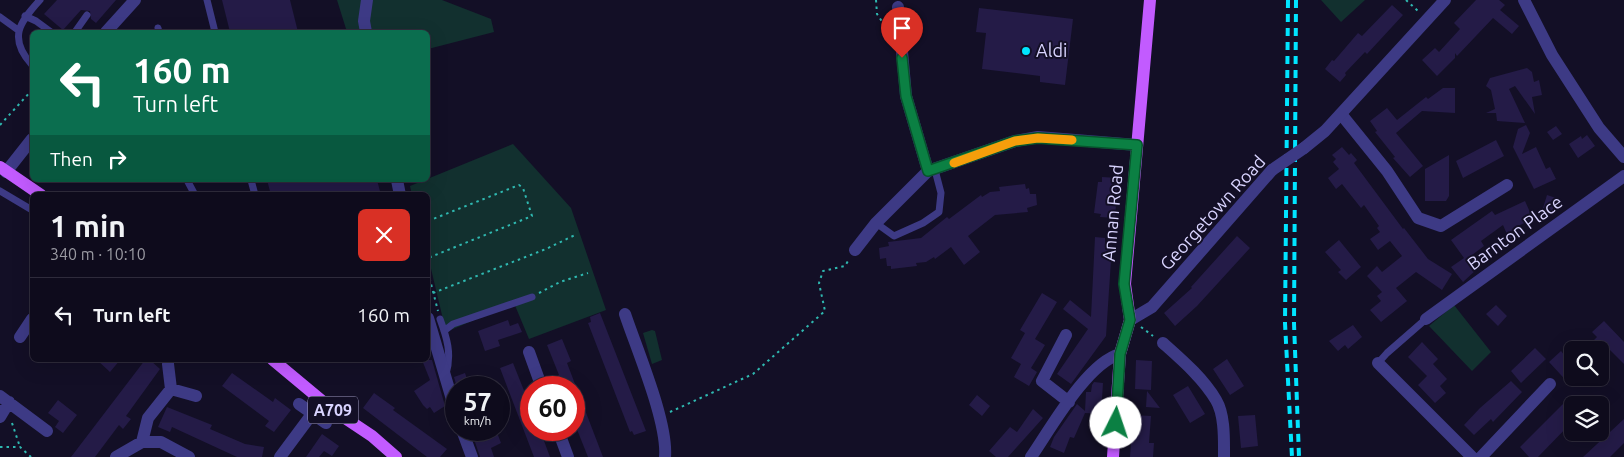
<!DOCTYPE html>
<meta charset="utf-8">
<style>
body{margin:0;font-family:Ubuntu,sans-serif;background:#1c1929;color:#f1f3f6;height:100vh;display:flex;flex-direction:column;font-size:19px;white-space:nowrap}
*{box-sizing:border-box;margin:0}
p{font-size:16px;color:#9b9ba3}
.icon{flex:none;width:28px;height:28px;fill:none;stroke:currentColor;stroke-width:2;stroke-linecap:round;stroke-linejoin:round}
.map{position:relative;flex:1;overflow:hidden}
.details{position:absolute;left:30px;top:192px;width:400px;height:170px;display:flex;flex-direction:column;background:#0e0b1c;border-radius:8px;box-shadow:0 5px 20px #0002,0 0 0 1px #2e2b3b}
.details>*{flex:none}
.hud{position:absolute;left:30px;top:30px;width:400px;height:152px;border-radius:8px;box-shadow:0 5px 20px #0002,0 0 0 1px #2e2b3b;background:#0b6e4f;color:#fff;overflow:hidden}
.fabs{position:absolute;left:1564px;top:341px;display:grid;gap:10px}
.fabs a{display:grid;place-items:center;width:45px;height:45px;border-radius:8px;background:#0e0b1c;box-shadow:0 5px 20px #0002,0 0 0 1px #2e2b3b;font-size:25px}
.speed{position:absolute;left:445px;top:376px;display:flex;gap:10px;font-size:25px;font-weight:700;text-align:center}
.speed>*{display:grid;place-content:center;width:65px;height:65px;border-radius:50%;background:#0e0b1c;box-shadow:0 5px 20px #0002,0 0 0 1px #2e2b3b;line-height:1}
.speed small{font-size:12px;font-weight:400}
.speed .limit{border:8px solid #d22;background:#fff;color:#111}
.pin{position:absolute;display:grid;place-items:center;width:42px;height:42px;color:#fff;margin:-51px -21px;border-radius:50% 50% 50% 0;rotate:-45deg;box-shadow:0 0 5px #0007}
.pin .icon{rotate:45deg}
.me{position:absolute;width:55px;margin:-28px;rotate:4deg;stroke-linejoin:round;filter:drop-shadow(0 0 4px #0008)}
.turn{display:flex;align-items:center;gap:18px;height:105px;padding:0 20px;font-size:22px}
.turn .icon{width:65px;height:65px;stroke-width:2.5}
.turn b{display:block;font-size:35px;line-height:42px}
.then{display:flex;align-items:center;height:48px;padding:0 20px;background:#0003;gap:10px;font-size:19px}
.round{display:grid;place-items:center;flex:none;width:52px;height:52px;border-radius:8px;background:#1c1929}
.summary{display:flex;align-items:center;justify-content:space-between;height:85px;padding:0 20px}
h1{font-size:30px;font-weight:700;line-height:38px}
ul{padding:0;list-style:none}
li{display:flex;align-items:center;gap:15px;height:75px;padding:0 20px;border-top:1px solid #2e2b3b}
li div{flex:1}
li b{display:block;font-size:19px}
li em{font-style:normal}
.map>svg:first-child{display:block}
.green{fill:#12302f}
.building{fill:#241b47}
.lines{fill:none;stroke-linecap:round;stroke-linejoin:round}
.path{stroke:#2fb8b0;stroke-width:2;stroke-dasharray:2.5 4;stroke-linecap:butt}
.service{stroke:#3d3a85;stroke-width:7}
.minor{stroke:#3d3a85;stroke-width:12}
.tertiary{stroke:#3d3a85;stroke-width:12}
.primary{stroke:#c25bff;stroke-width:12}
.rail{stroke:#00e5ff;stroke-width:4;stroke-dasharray:8 6;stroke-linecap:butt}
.tertiary-bridge{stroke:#3d3a85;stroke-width:12}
.route-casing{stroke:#07532c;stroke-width:12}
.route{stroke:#0b8043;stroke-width:9}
.slow{stroke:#f59e0b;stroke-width:9}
.poi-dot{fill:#00e5ff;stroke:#130f26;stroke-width:2}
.labels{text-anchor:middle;stroke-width:4;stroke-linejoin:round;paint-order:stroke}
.shield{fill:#130f26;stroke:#9e99be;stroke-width:1}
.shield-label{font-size:16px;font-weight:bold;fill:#d9d4ff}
.poi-label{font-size:18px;fill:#d9d4ff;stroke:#130f26;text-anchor:start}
.street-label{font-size:18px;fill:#d9d4ff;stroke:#130f26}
</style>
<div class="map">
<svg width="1624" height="457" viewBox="0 0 1624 457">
<rect width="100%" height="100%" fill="#130f26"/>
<path class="green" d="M337,0h105l49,19 3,13 -66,17v-17h-81z
M1321,0h44l-24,22z
M513,144l58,64 35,102 -77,29 -15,-36 -68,29 -18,-76v-61h-16l-2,-9z
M1454,305l37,47 -19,19 -43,-45z
M652,330l3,1 7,29 -10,4 -9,-31z"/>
<path class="building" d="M57,0h59l-20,23 -5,-4 -1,-8 -9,-1 -18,20 -19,-16z
M222,0h68l8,32h-68z
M1476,0h23l6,5 -5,5 19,16 -7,8 -19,-16 -36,38 -2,-3v5l-18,18 -15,-16 13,-12 4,4 21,-23 -6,-6z
M1392,5l11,10 -36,39 -2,-2 -20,21 1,2 -6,7 -15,-13 7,-9 2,1 24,-28 4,3z
M979,8l94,11 -8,66 -25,-3v-6l-58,-7 4,-36 -10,-1z
M1527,68l5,4 2,10 5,-2 3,15 -10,2 3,17 -20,-28 -6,3 16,34 -28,-2 -1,-8h-10l9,-4 -4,-19 -5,-4 4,-8z
M1443,88h12v25l-33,-2 -26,22 27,33 -13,11 -17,-19 2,-1 -20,-25 2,-1 -7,-10 17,-13 10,12 29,-23 2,2z
M1526,125l4,8 -8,21 14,-7 10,22 4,-2 6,12 -22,10 -21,-42 5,-18z
M1556,126l6,8 -9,6 -6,-8z
M1587,135l8,11 -17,12 -9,-14 12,-8 1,3z
M1496,140l8,16 -41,22 -7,-17z
M1342,147l7,8 2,-2 6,7 -3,3 49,66 1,-1 24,31 24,15 -10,16 -26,-18 -20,16 11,13 -26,21 -11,-12 11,-9 -4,-5 5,-4 -15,-16 10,-10 5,6 20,-16 -12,-15 -12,9 -8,-11 10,-7 -3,-4 2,-2 -15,-21 -3,3 -19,-24 -6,5 -8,-11 11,-9 -6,-7 3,-3 -4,-4z
M1449,155v41l-3,5h-21v-32z
M1102,177l16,1 -3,40 -15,-1 1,-3 -7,-1 4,-31h4z
M267,180h68l1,3 11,-3h30l4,15h-110z
M1025,184l1,5 3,-1 1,6h6l1,11 -10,3 1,4 -33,3 -27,21 12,16 -16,13 -13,-18 -16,12 -1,-2 -8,5 -10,1 1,3 -26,3v-3h-4l-1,-8 -6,1 -1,-11 10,-2 -1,-4 33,-4 26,-21 2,2 32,-24 1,2 8,-5 10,-1 -1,-4z
M1547,195l12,4 -4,12 -12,-3z
M1525,201l8,18 -15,7 4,8 -13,5 -6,-14 -22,16 3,5 -16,12 8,12 -13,12 -12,-15 13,-9 -13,-18 41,-29 3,4z
M1237,236l13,12 -53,58 -22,20 -11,-13 28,-25 -1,-1z
M1095,237l10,1v7h7l-6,91 -35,48 -14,-10 31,-45 -25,-20 7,-9 21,17z
M1339,240l22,27 -15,13 -8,-8 3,-2 -16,-18z
M1042,293l15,9 -22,37 10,6 -14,23 6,4 -8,14 -15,-9 7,-13 -10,-6 14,-25 -5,-3z
M1496,305l11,11 -9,10 -12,-12z
M600,313l46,118 -12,4 -2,-4 -2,1 -42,-109 3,-1 -1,-5z
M508,320l2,6 8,-3 4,9 -24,8 2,6 -15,5 -7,-20z
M1604,321l20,21v22l-19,-19 -5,5h-16l13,-13 -5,-5z
M1353,325l9,12 -14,12 -3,-4 -7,6 -9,-10z
M562,339l9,22 -4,2 36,94h-15l-14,-35v-34h-14l-4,-11 3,-2 -12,-30z
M1422,342l16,17 -5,5 14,15 -7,7 6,7 -11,10 -17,-18 9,-9 -19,-19z
M1535,348l11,11 -25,24 -10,-12z
M1561,351l11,14v22l-23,-25z
M1227,359l17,27 -14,9 -17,-26z
M97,360h23l-10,12z
M145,360h5l10,9 -34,47 5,3 -8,10 -4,-4 -24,32h-24z
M422,360h10l13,46 -11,7 -4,-6 -3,2 -4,-4 -9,-14 16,-11z
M1136,360l16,1 -1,29 -16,-1z
M513,363l18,45v22h9l10,27h-16l-34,-89z
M232,373l41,29 2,-4 16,12 -17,22 -9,-6 4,-5 -47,-35z
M465,373l5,15h-13l-3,-11z
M1511,381l11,11 -29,30 -2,-3 -17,16 -10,-10 16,-17z
M1094,382l9,1 -2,31 -16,-1 -11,25 -4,-1 -6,16 -14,-6 4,-10 23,-33 8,7 1,-19h5l1,-7z
M1188,386l17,28 -15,9 -17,-28z
M1147,391l13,17 -14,-1z
M374,393l21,15 -2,2 54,39 -7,8h-13l-64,-49z
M977,395l13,11 -8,10 -13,-11z
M1572,395v27l-34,35h-9l-9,-10z
M58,400l19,15 -14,18 -8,-6 4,-6 -11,-8z
M167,407l45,18 -2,4 35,15 19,3 -2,10h-25l-65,-30 -2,5 -12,-5z
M1033,409l10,9 -35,39h-12l-7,-6 21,-24 7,5z
M1133,415l18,1 -2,27h5l-1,14h-23z
M1255,415l3,31 -17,2 -3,-32z
M1624,419v24l-14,14h-27z
M471,430h25l5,13 -10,5 3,9h-14z
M322,434l17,12 -7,10 -8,-5 -5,6h-13z"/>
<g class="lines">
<path class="path" d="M876,0l1,14 10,15
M1406,0l12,11
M0,125l32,-35
M428,221l91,-36 4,3 9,28 -104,42
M428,272l10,39
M433,293l113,-44 29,-14
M539,293l21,-11 28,-9
M1141,327l12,9
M670,412l83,-38 72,-63 -6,-28 4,-12 22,-5 3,-5
M12,423l8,24
M0,447h20l11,10"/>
<path class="service" d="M207,0l8,32
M25,16l11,5 15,11
M0,17l18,13
M158,28l1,4
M75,32l12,-17
M32,65c-24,-27 -13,-42 8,-65
M187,180l8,15
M251,180l4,15
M0,191l32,19
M876,223l18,13 29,-13 16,-11 2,-19 -6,-23
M440,319c7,19 12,35 6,55
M444,331l9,-7 79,-27
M1378,363l9,-10 39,-34"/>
<path class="minor" d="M1524,0l28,55 47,73 25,29
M898,7l8,89 22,75
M106,32l29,-32
M366,32l-2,-11 3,-21
M1341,114l46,57 31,47 23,8 66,-41
M6,172l26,-33
M397,180l3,15
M855,250l21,-27 52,-52 87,-30 23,-4 99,8
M625,314c12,36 43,108 40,143
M428,318l28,95
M1426,319l198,-143
M1066,335l-24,46 27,21
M20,337l12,-18
M1163,343c19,17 40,35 53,57 9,15 8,40 8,57
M529,352l13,36
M1378,363l94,94
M168,364l3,25
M0,396l47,35
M299,404l27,19
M0,417l9,-15
M462,430l10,27
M558,430l10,27
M142,442l6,-24 23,-29 25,7
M116,457l26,-15h19l28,15
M280,457l32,-43
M1031,457c20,-29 56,-94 89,-103
M1481,457l69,-73"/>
<path class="tertiary" d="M1304,148l21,-17 120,-131
M1130,320l22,-13 120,-137"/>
<path class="primary" d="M0,167l41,28
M273,360l60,50 39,26 24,21
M1113,457l7,-103 10,-34 -5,-36 25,-284"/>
<path class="rail" d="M1288,0l-3,323 7,134
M1296,0l-2,323 5,134"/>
<path class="tertiary-bridge" d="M1272,170l32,-22"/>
</g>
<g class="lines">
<g class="route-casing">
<path id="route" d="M902,58l4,38 22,75 87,-30 23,-3 99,7 -13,139 6,36 -10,34 -4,69"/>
</g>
<use href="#route" class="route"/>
<path class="slow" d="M954,163l61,-22 23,-3 34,2"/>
</g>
<circle class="poi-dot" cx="1026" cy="51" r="5"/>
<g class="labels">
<rect class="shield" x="308" y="396.5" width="50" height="27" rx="4"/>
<g class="shield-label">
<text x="333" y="416">A709</text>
</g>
<g class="poi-label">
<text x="1036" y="57">Aldi</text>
</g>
<g class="street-label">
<text transform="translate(1113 213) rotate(-85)" y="6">Annan Road</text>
<text transform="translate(1213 213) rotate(-48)" y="6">Georgetown Road</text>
<text transform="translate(1515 233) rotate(-36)" y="6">Barnton Place</text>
</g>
</g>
</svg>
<div class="fabs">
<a><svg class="icon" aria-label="search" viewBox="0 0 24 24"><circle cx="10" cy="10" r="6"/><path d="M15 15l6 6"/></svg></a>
<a><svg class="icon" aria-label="layers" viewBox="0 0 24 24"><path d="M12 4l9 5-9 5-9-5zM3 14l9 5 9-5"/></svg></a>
</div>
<div class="speed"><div>57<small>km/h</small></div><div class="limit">60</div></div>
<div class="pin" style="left:902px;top:58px;background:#d93025"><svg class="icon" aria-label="arrive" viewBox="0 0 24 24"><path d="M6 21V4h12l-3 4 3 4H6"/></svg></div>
<svg class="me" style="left:1116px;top:423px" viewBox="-20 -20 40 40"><circle r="19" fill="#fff"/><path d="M0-13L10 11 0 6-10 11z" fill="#0b8043"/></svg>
<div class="hud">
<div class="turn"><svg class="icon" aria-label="left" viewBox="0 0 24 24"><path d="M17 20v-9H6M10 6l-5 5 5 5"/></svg><div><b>160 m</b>Turn left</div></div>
<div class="then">Then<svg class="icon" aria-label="right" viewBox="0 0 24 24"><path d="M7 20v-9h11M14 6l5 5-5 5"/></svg></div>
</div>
<section class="details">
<div class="summary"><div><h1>1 min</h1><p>340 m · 10:10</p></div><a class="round" style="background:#d93025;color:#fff"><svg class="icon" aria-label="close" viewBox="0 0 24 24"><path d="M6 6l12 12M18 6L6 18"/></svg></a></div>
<ul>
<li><svg class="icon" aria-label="left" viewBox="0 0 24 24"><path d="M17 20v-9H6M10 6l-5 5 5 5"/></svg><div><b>Turn left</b></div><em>160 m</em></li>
</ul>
</section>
</div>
